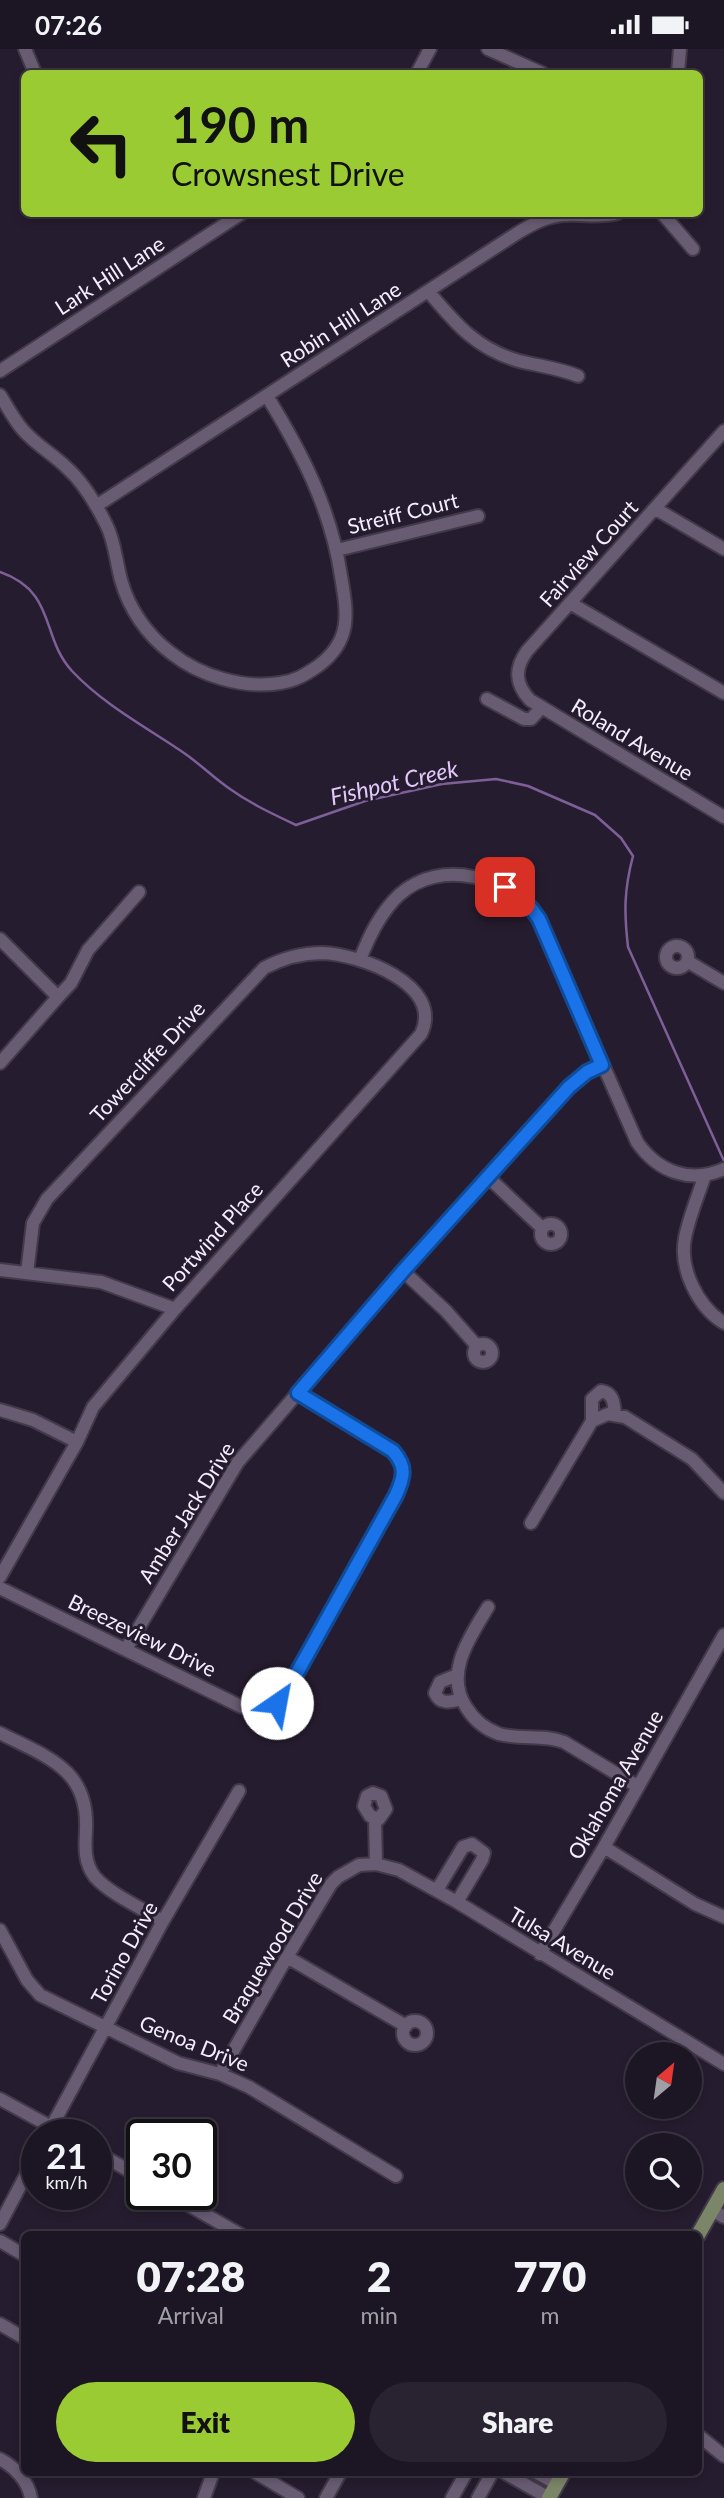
<!DOCTYPE html>
<style>
body{margin:0;font-family:Lato,sans-serif;background:#292230;color:#f1f3f6;height:100vh;display:flex;flex-direction:column;font-size:26px;white-space:nowrap}
*{box-sizing:border-box;margin:0}
p{font-size:23px;color:#a09fa6}
.icon{flex:none;width:38px;height:38px;fill:none;stroke:currentColor;stroke-width:2;stroke-linecap:round;stroke-linejoin:round}
.map{position:relative;flex:1;overflow:hidden}
.side{position:absolute;left:21px;top:2182px;width:681px;height:245px;display:flex;flex-direction:column;background:#1c1523;border-radius:10px;box-shadow:0 4px 10px #0003,0 0 0 2px #3a3441}
.side>*{flex:none}
.guide{position:absolute;left:21px;top:21px;width:682px;height:147px;border-radius:10px;box-shadow:0 4px 10px #0003,0 0 0 2px #3a3441;background:#9bcb33;color:#111;overflow:hidden}
.needle{width:46px;rotate:29deg}
.tools{position:absolute;left:625px;top:1993px;display:grid;gap:14px}
.tools a{display:grid;place-items:center;width:77px;height:77px;border-radius:50%;background:#1c1523;box-shadow:0 4px 10px #0003,0 0 0 2px #3a3441;font-size:35px}
.speed{position:absolute;left:21px;top:2070px;display:flex;gap:14px;font-size:35px;font-weight:700;text-align:center}
.speed>*{display:grid;place-content:center;width:91px;height:91px;border-radius:50%;background:#1c1523;box-shadow:0 4px 10px #0003,0 0 0 2px #3a3441;line-height:1}
.speed small{font-size:18px;font-weight:400}
.speed .limit{border:4px solid #111;border-radius:10px;background:#fff;color:#111}
.pin{position:absolute;display:grid;place-items:center;width:60px;height:60px;color:#fff;margin:-30px;border-radius:14px;box-shadow:0 4px 10px #0006}
.me{position:absolute;width:77px;margin:-38px;rotate:33deg;stroke-linejoin:round;filter:drop-shadow(0 0 5px #0008)}
.turn{display:flex;align-items:center;gap:24px;height:147px;padding:0 35px;font-size:32px}
.turn .icon{width:91px;height:91px;stroke-width:2.5}
.turn b{display:block;font-size:49px;line-height:60px}
.eta{display:flex;justify-content:space-evenly;align-items:center;height:119px;text-align:center}
.eta b{font-size:42px;font-weight:800;line-height:49px}
.action{display:flex;gap:14px;margin-top:auto;padding:14px 35px}
.action a{flex:1;height:80px;border-radius:42px;background:#9bcb33;color:#111;font-size:28px;font-weight:800;line-height:80px;text-align:center}
.action a+a{background:#292230;color:#f1f3f6}
.status{display:flex;justify-content:space-between;align-items:center;height:49px;padding:0 35px;background:#1c1523;direction:ltr}
.status svg{height:19px;fill:currentColor}
.map>svg:first-child{display:block}
.lines{fill:none;stroke-linecap:round;stroke-linejoin:round}
.stream{stroke:#7e5f97;stroke-width:2.5}
.minor-casing{stroke:#423949;stroke-width:16}
.major-casing{stroke:#423949;stroke-width:18}
.minor{stroke:#685c73;stroke-width:12}
.major{stroke:#7b8567;stroke-width:14}
.route-casing{stroke:#114b97;stroke-width:18}
.route{stroke:#1a73e8;stroke-width:12}
.labels{text-anchor:middle;stroke-width:6;stroke-linejoin:round;paint-order:stroke}
.street-label{font-size:21px;fill:#f5eefc;stroke:#261c2f}
.water-label{font-size:23px;font-style:italic;fill:#e3c8fa;stroke:#261c2f}
</style>
<div class="status"><b>07:26</b><svg viewBox="0 0 49 12"><path d="M0 12V9h3v3zM5 12V6h3v6zM10 12V3h3v9zM15 12V0h3v12zM26 1h20v11H26zM47 4h2v5h-2z"/></svg></div>
<div class="map">
<svg width="724" height="2449" viewBox="0 0 724 2449">
<rect width="100%" height="100%" fill="#261c2f"/>
<g class="lines">
<path class="stream" d="M0,523c57,20 40,64 72,99 32,34 74,56 112,82 16,11 30,25 46,36 21,15 43,25 66,36l69,-24 77,-17 54,-5 32,7 67,29 26,23 12,18c-9,34 -9,56 -5,91l96,214"/>
<g class="minor-casing">
<path id="minor" d="M25,0l10,24
M488,0l54,24
M417,24l13,-24
M678,24l2,-24
M662,164l31,36
M428,242c27,32 48,58 91,70 20,5 40,7 59,15
M0,322l242,-158
M0,346c7,11 14,25 23,35 13,15 30,24 44,38 17,15 29,36 39,56 9,17 10,38 15,56 8,29 26,55 50,73 29,23 72,36 109,30 15,-2 25,-8 38,-17 35,-26 29,-54 23,-90 -10,-67 -39,-123 -74,-180
M724,382l-197,220c-13,18 -12,33 3,49l194,117
M96,457l423,-274c15,-9 30,-17 48,-17 18,-1 33,3 51,-2
M656,460l68,40
M337,501l141,-34
M570,554l154,90
M487,650l37,20h7l11,-12
M0,890l58,58 -58,66
M666 908a11 11 0 1 1 22 0a11 11 0 1 1-22 0Z
M360,911c9,-24 20,-47 39,-65 42,-38 110,-18 140,24l98,223c21,30 53,42 87,27
M687,912l37,22
M58,948l13,-14 17,-33 51,-58
M705,1126c-7,21 -16,42 -20,63 -6,31 13,69 39,85
M488,1128l54,51
M541 1185a10 10 0 1 1 20 0a10 10 0 1 1-20 0Z
M0,1221l101,12 74,27
M403,1222l43,40 31,35
M474 1304a9 9 0 1 1 18 0a9 9 0 1 1-18 0Z
M0,1361l33,10 44,22
M592,1372l16,-7 17,3 67,42 32,34
M592,1372v-22l9,-8c13,2 13,13 14,24
M531,1474l61,-102
M0,1528l77,-135 16,-35 82,-98 246,-275c24,-50 -63,-80 -99,-81 -21,0 -39,5 -58,15l-217,231 -14,24 -6,50
M0,1539l242,119c22,7 35,0 46,-18l108,-195c8,-17 11,-28 -3,-43l-95,-58
M488,1558c-18,30 -44,66 -22,100 8,13 19,22 33,27 22,6 44,0 65,8l73,44
M126,1600l112,-187 165,-191 165,-184 19,-15 15,-7
M457,1626l-17,7 -5,11c5,12 15,9 26,6
M0,1684c46,24 89,35 86,97 -1,17 -2,33 9,47 15,17 48,32 68,44
M373,1744l8,3 5,13 -7,10 -9,-3 -6,-10 3,-10z
M375,1770l1,45
M604,1798l91,57 29,13
M437,1841l26,-43 9,-3 12,9 -2,7 -25,42
M0,1881l27,50 13,15 138,68 42,11 29,13 147,89
M540,1905l64,-107 120,-212
M287,1908l119,69
M403 1984a12 12 0 1 1 24 0a12 12 0 1 1-24 0Z
M220,2025l67,-117 44,-73 7,-7 21,-12 17,-1 23,6 58,32 267,162
M0,2050l66,36
M47,2086l116,-214 76,-130
M96,2103l46,26
M171,2146l70,40
M712,2161l12,7
M0,2175l37,-70
M0,2192l24,14
M0,2275l24,14
M698,2386l26,21
M0,2410c15,8 28,22 31,39
M256,2424l42,25
M505,2424l44,25
M537,2424l20,11
M204,2449l9,-25
M326,2449l14,-25
M452,2449l14,-25
M478,2449l14,-25"/>
</g>
<g class="major-casing">
<path id="major" d="M698,2186l26,-46
M549,2449l14,-25"/>
</g>
<use href="#minor" class="minor"/>
<use href="#major" class="major"/>
</g>
<g class="lines">
<g class="route-casing">
<path id="route" d="M277,1654l11,-14 108,-194c8,-18 11,-28 -3,-44l-95,-58 105,-122 166,-184 18,-15 15,-7 -63,-146 -8,-11 -26,-21"/>
</g>
<use href="#route" class="route"/>
</g>
<g class="labels">
<g class="street-label">
<text transform="translate(110 227) rotate(-33)" y="7">Lark Hill Lane</text>
<text transform="translate(341 276) rotate(-33)" y="7">Robin Hill Lane</text>
<text transform="translate(403 465) rotate(-14)" y="7">Streiff Court</text>
<text transform="translate(589 505) rotate(-48)" y="7">Fairview Court</text>
<text transform="translate(632 691) rotate(31)" y="7">Roland Avenue</text>
<text transform="translate(148 1013) rotate(-47)" y="7">Towercliffe Drive</text>
<text transform="translate(213 1188) rotate(-48)" y="7">Portwind Place</text>
<text transform="translate(187 1464) rotate(-58)" y="7">Amber Jack Drive</text>
<text transform="translate(142 1587) rotate(26)" y="7">Breezeview Drive</text>
<text transform="translate(616 1736) rotate(-60)" y="7">Oklahoma Avenue</text>
<text transform="translate(562 1895) rotate(31)" y="7">Tulsa Avenue</text>
<text transform="translate(273 1899) rotate(-59)" y="7">Braquewood Drive</text>
<text transform="translate(125 1904) rotate(-61)" y="7">Torino Drive</text>
<text transform="translate(194 1995) rotate(22)" y="7">Genoa Drive</text>
</g>
<g class="water-label">
<text transform="translate(394 734) rotate(-13)" y="8">Fishpot Creek</text>
</g>
</g>
</svg>
<div class="tools">
<a><svg class="needle" viewBox="-14 -14 28 28"><path d="M0-13l5 13h-10z" fill="#e53935"/><path d="M0 13l5-13h-10z" fill="#a09fa6"/></svg></a>
<a><svg class="icon" aria-label="search" viewBox="0 0 24 24"><circle cx="10" cy="10" r="6"/><path d="M15 15l6 6"/></svg></a>
</div>
<div class="speed"><div>21<small>km/h</small></div><div class="limit">30</div></div>
<div class="pin" style="left:505px;top:838px;background:#d93025"><svg class="icon" aria-label="arrive" viewBox="0 0 24 24"><path d="M6 21V4h12l-3 4 3 4H6"/></svg></div>
<svg class="me" style="left:277px;top:1654px" viewBox="-20 -20 40 40"><circle r="19" fill="#fff"/><path d="M0-13L10 11 0 6-10 11z" fill="#1a73e8"/></svg>
<div class="guide">
<div class="turn"><svg class="icon" aria-label="left" viewBox="0 0 24 24"><path d="M17 20v-9H6M10 6l-5 5 5 5"/></svg><div><b>190 m</b>Crowsnest Drive</div></div>
</div>
<section class="side">
<div class="eta">
<div><b>07:28</b><p>Arrival</p></div>
<div><b>2</b><p>min</p></div>
<div><b>770</b><p>m</p></div>
</div>
<div class="action"><a>Exit</a><a>Share</a></div>
</section>
</div>
